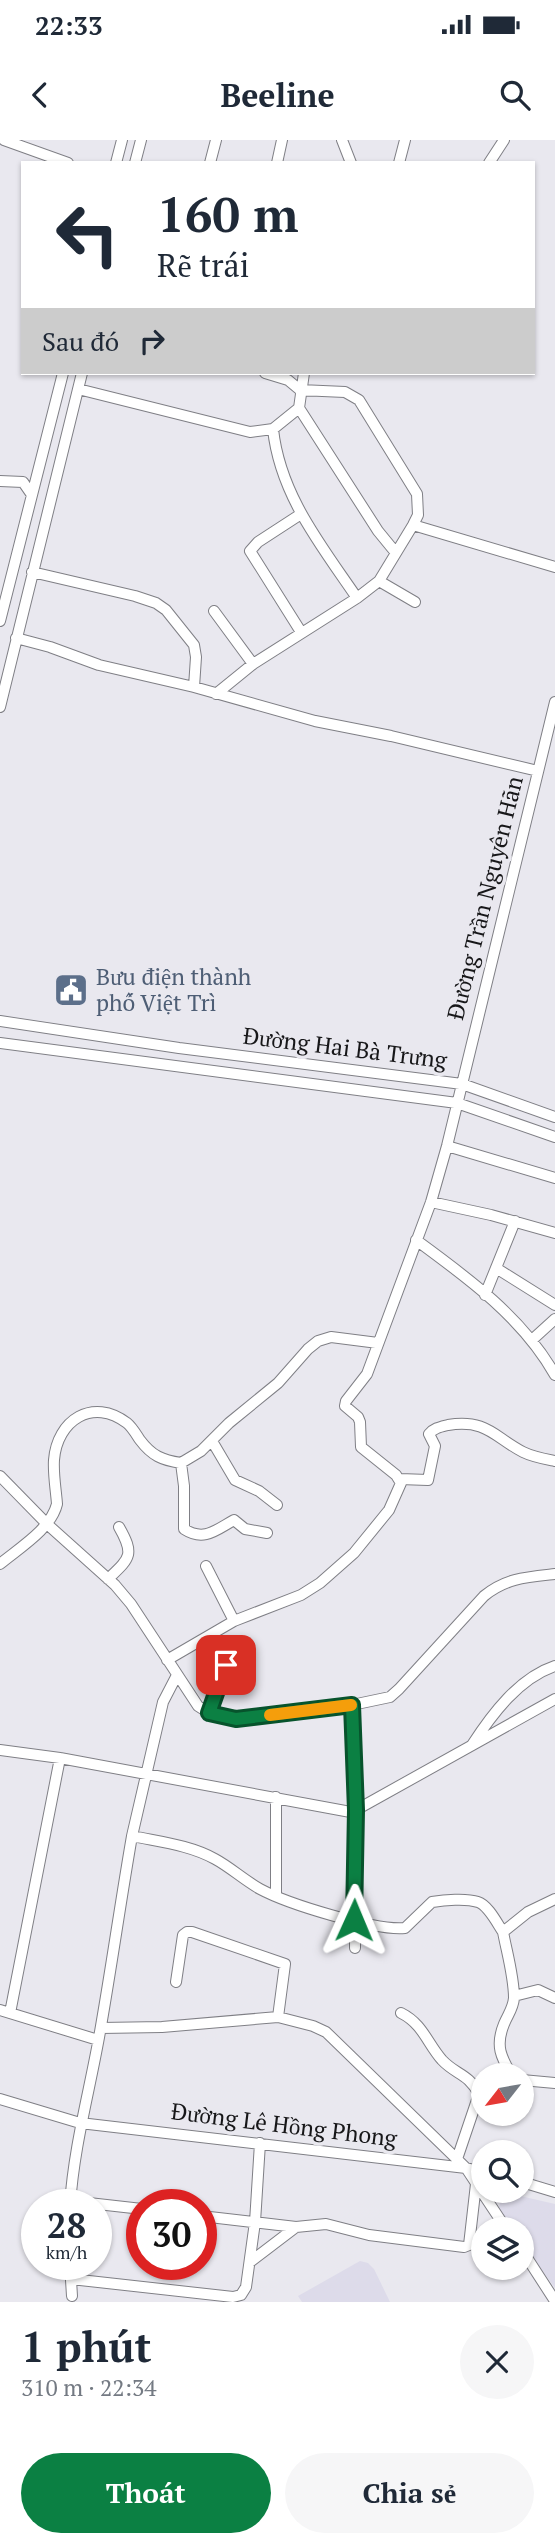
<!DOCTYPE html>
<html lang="vi">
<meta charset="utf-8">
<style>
body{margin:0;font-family:"PT Serif",serif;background:#f6f6f7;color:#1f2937;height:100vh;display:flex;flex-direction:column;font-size:26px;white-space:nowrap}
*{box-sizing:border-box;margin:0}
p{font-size:23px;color:#747a83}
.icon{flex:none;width:38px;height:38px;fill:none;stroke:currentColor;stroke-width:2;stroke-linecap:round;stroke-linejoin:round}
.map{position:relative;height:2162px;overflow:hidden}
.details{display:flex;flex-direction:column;background:#fff;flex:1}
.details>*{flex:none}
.hud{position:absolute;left:21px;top:21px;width:514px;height:214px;border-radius:0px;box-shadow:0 2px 5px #0004;background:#fff;color:#1f2937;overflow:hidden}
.needle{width:46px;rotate:239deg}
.buttons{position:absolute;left:471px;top:1923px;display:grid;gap:14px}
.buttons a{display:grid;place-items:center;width:63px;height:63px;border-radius:50%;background:#fff;box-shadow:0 2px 5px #0004;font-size:35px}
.speed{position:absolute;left:21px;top:2049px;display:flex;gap:14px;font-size:35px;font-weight:700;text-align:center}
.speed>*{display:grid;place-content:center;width:91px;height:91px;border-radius:50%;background:#fff;box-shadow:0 2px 5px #0004;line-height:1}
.speed small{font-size:18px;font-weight:400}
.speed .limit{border:10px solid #d22;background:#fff;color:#111}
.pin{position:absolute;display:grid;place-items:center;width:60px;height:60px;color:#fff;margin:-30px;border-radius:14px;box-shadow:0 4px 10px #0006}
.me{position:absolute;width:77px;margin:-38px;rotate:1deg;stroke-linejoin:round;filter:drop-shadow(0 0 5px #0008)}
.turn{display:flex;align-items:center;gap:24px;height:147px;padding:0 21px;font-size:32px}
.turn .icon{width:91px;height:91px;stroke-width:2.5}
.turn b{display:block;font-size:49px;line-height:60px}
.then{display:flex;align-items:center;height:66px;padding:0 21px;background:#0003;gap:14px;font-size:26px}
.round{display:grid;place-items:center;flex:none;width:74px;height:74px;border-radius:37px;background:#f6f6f7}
.head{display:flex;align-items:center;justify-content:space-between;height:119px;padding:0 21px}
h1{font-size:42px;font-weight:700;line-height:52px}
.primary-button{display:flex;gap:14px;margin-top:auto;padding:14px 21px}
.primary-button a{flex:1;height:80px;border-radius:42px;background:#0b8043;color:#fff;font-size:28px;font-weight:700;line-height:80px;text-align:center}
.primary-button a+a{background:#f6f6f7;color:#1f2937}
.status{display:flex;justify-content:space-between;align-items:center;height:49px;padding:0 35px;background:#fff;direction:ltr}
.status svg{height:19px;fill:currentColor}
header{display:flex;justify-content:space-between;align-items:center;height:91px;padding:0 21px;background:#fff;font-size:32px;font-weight:700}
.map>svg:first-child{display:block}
.built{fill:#dddbea}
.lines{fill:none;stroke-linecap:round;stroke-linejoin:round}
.minor-casing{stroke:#7f7f85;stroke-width:12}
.minor{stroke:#fff;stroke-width:10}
.route-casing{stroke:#07532c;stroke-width:18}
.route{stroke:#0b8043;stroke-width:12}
.slow{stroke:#f59e0b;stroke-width:12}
.labels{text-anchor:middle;stroke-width:7;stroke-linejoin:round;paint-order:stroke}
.street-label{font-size:23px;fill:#171719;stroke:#e9e8ef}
.service-label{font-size:23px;fill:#4e5e75;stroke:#e9e8ef;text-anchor:start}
</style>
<div class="status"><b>22:33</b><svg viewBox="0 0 49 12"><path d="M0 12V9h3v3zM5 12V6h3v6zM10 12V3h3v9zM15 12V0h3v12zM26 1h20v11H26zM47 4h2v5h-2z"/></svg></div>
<header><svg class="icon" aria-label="back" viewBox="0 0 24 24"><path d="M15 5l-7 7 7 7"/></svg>Beeline<svg class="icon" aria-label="search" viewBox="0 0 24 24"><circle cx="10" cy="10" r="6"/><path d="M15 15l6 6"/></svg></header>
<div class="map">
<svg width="555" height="2162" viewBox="0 0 555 2162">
<rect width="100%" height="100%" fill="#e9e8ef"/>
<path class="built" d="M503,2052l52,12v84l-33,-45v-13l-10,-1 -14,-19z
M360,2121l8,2 6,6 16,33h-88l-4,-6z"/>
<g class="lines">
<g class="minor-casing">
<path id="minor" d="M4,0l64,23
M342,0l9,23
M116,23l6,-23
M135,23l6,-23
M210,23l6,-23
M277,23l5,-23
M399,23l6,-23
M489,23l15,-23
M304,233l-5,35 79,123 18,22
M78,249l172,43 23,-3 26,-21
M273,289c7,66 48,116 84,169
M0,341l23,1 9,13
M301,374l-43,28 -8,9 51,81
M413,385l142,42
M32,432l103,24 21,7 10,7 28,35 2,12 -2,30
M379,441l36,21
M214,471l39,53
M0,481l63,-248
M16,498l34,9 49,18 95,22 121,34 76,15 147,35
M216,554l37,-30 104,-66 22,-17 34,-56 5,-10 -1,-21 -58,-94 -14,-8 -45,-2 -12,-10 -23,-7
M0,567l82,-334
M0,881l179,27 283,36 93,33
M0,903l457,60 98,34
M447,1006l108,32
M431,1062l60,13 64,18
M416,1100c52,38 107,78 139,135
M496,1128l59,37
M485,1155l30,-74
M533,1199l22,-20
M212,1301l23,39 24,11 18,14
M181,1323l3,23v43c20,13 32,1 50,-9l11,9 22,4
M0,1336l47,48 68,61 16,19 67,102 11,7 27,6 116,-14 38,-8 9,-8 85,-93c22,-18 43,-19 71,-22
M400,1339l28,1 7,-34 -6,-12c5,-6 11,-7 19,-9 39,-6 46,12 75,27 10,5 22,7 32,9
M0,1424c19,-16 51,-35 57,-60 -1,-14 -4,-30 -3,-44 3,-40 39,-63 73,-37 5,4 9,11 13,17 12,16 22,20 41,23l20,-12 28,-28 49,-40 30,-34 10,-8 13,-4 47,6
M206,1426l28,55
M108,1439c22,-21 27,-24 11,-52
M167,1520l67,-39 67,-26 19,-12 34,-30 35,-43 12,-27 -5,-8 -35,-28 -1,-25 -2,-5 -13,-11 1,-5 21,-27 64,-172 16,-56 108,-444
M352,1565l4,105 -1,138
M209,1573l17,-48 8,-8 10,8
M472,1605c20,-31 47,-67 83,-79
M0,1610l60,8 296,55
M276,1657v99
M356,1670l199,-111
M132,1696l31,-134 14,-27
M176,1842l7,-47 4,-3h5l93,32 -7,53
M514,1856l24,-6 17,8
M0,1870l98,30
M10,1873l50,-255
M401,1873c22,11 26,30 41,47 14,15 26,13 37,34
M101,1888l61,-1 116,-10 35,9 13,6 140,136 41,62
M512,1936c-11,-19 -17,-30 -8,-52 4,-10 9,-15 10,-26 0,-21 -7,-45 -11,-66l25,-20 27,-13
M522,1940l33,3
M0,1959l80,24 386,45 17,4
M457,2019l22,-65 4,-1
M522,2042l33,10
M71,2061l71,8
M70,2065c4,-61 21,-119 31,-179 11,-63 20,-127 31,-190 28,6 58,9 83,23 15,8 29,21 45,30 28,15 115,42 145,39l27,-26c12,-2 34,-4 46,0 10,3 19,21 25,30
M201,2076l95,11 30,-3 43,11 95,12 5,-2 7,-61
M522,2110l33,51
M250,2122l46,-35
M70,2124l2,32
M71,2139l162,18 8,-2 5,-8 9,-65 5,-79"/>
</g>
<use href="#minor" class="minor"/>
</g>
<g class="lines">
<g class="route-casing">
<path id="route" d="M226,1525l-17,48 27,6 116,-14 4,105 -2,110"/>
</g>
<use href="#route" class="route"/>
<path class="slow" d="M270,1575l81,-10"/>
</g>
<defs>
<g id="civic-square" transform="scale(1.75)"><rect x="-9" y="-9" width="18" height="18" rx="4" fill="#5c6f8a" stroke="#e9e8ef"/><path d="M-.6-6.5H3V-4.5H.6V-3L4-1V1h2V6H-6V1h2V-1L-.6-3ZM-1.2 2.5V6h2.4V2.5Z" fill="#fff"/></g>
</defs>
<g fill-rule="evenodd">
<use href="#civic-square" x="71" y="850"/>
</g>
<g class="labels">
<g class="street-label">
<text transform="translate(485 758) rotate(-76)" y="8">Đường Trần Nguyên Hãn</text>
<text transform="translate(345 908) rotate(7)" y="8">Đường Hai Bà Trưng</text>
<text transform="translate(284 1985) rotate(7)" y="8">Đường Lê Hồng Phong</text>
</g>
<g class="service-label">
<text x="96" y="845">Bưu điện thành<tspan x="96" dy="26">phố Việt Trì</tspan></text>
</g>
</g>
</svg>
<div class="buttons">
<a><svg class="needle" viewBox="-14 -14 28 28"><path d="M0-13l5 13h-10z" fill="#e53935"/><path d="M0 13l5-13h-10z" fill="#747a83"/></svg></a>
<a><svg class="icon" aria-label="search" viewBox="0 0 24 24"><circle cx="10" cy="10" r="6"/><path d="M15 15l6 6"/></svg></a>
<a><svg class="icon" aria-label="layers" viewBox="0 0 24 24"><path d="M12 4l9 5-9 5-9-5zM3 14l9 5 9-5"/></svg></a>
</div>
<div class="speed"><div>28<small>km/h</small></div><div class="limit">30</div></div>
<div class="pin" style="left:226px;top:1525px;background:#d93025"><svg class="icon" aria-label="arrive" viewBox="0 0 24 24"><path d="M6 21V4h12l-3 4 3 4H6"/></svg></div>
<svg class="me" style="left:354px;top:1780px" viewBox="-20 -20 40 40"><path d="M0-17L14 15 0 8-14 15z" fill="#0b8043" stroke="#fff" stroke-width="4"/></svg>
<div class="hud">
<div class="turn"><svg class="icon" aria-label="left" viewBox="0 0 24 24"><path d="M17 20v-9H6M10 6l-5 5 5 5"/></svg><div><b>160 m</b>Rẽ trái</div></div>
<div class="then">Sau đó<svg class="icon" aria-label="right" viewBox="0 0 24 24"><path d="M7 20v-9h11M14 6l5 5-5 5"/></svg></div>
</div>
</div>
<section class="details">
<div class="head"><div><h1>1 phút</h1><p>310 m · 22:34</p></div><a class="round"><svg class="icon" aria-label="close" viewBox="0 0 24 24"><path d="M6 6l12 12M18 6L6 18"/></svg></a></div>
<div class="primary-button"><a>Thoát</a><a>Chia sẻ</a></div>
</section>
